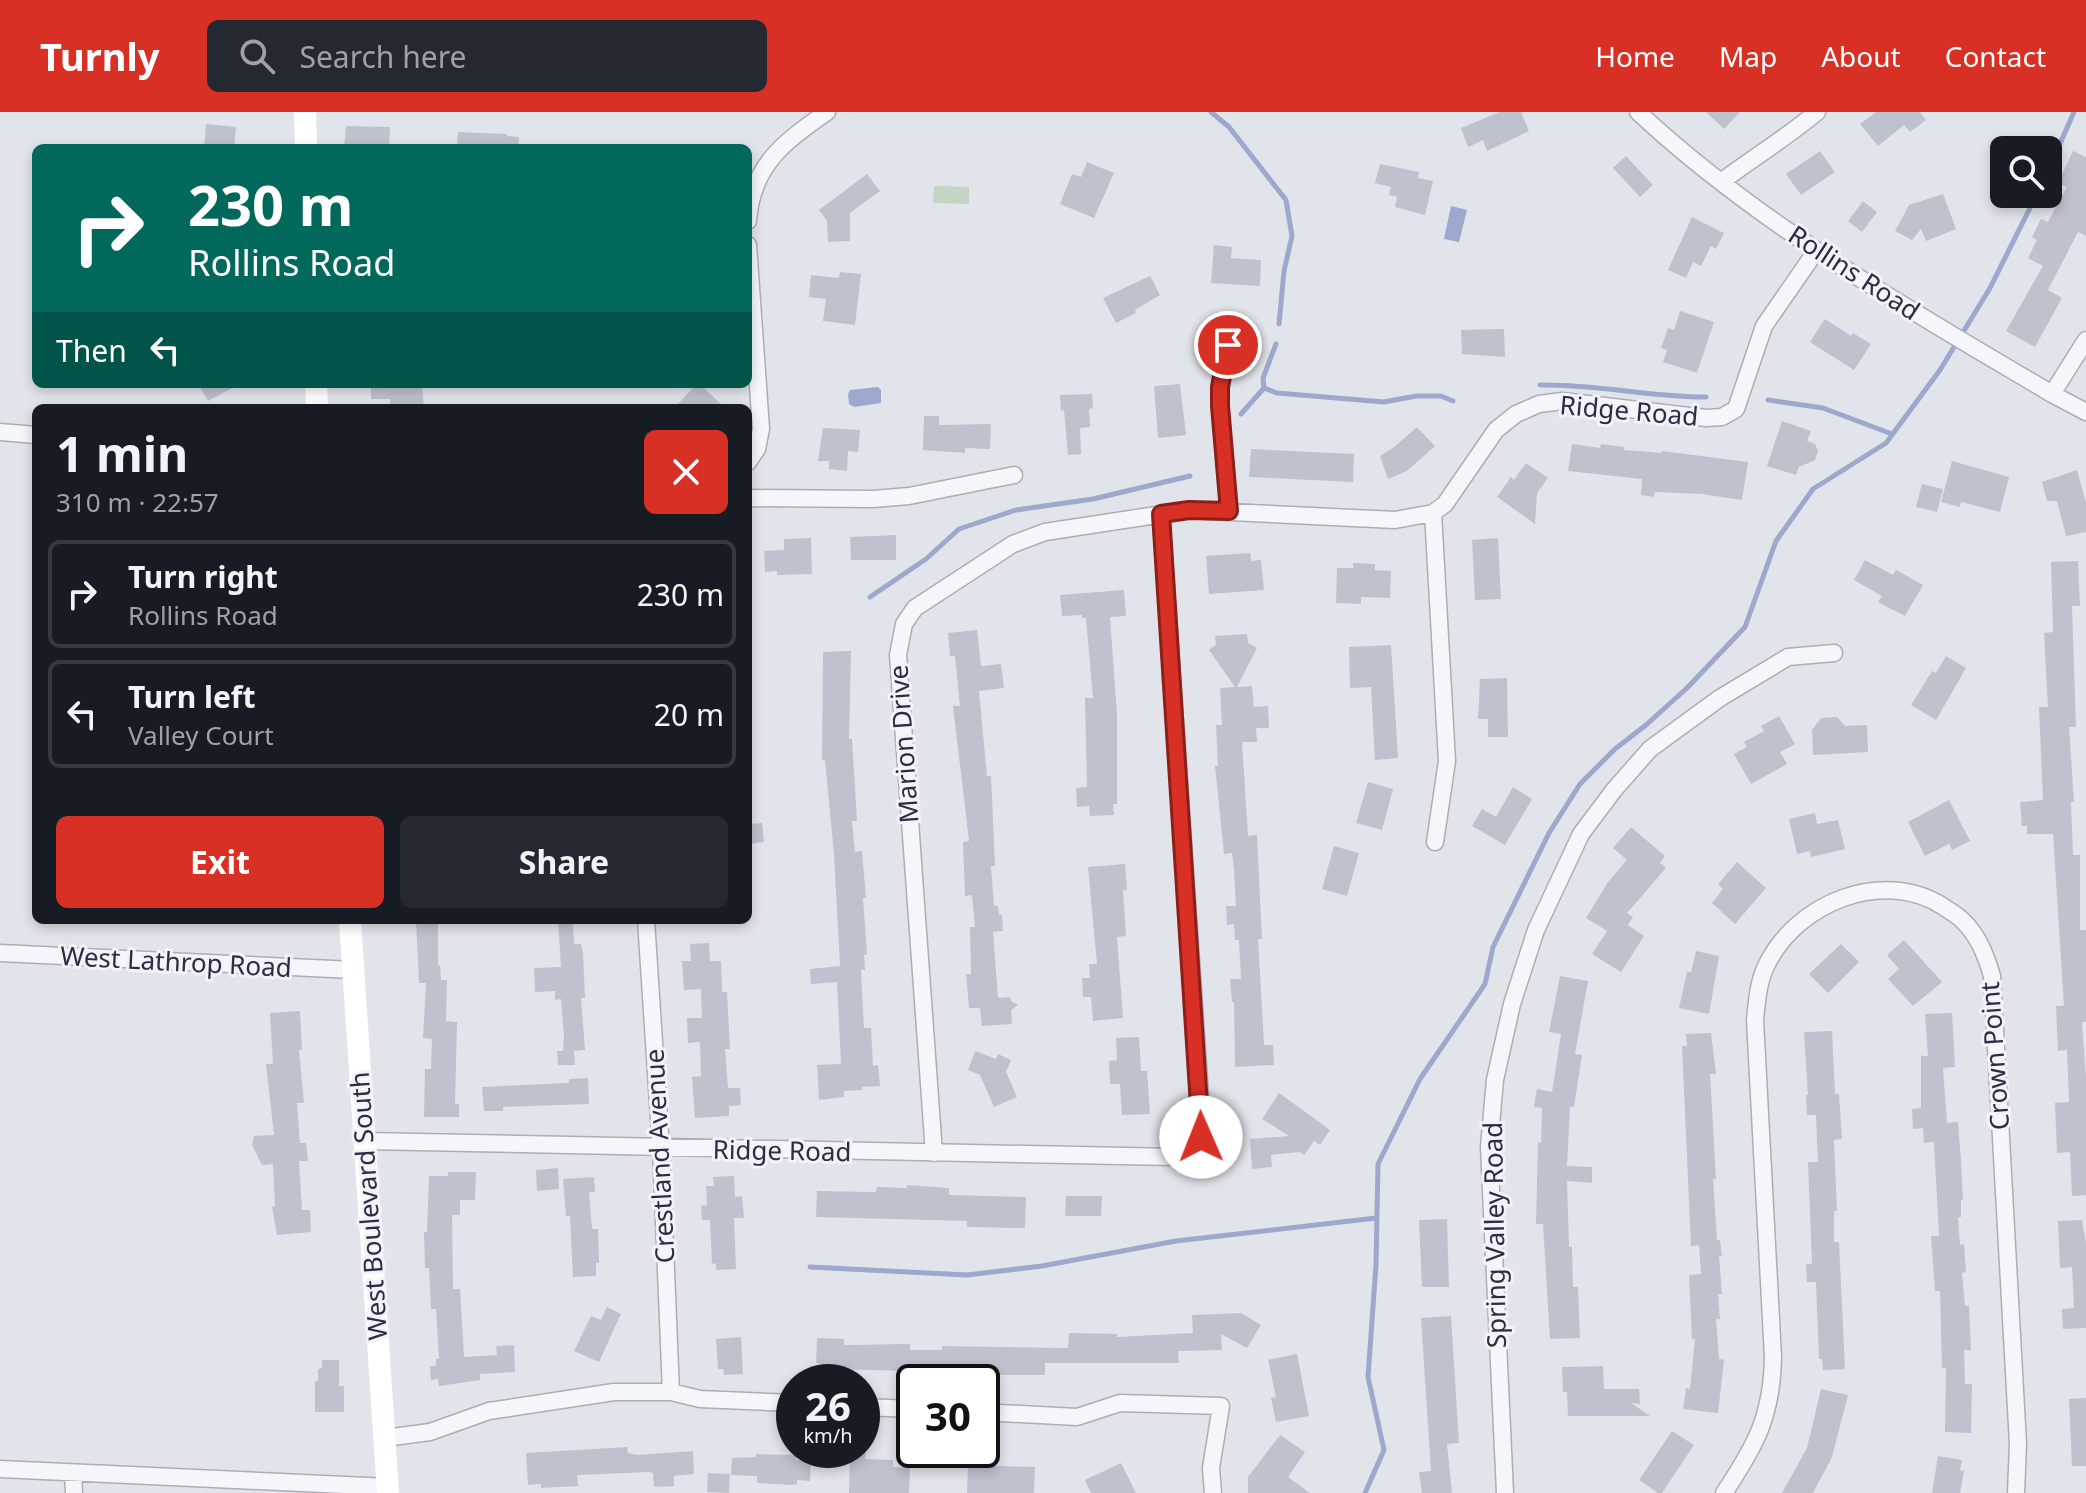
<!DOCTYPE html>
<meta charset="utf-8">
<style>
body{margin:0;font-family:"Noto Sans",sans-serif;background:#242831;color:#f1f3f6;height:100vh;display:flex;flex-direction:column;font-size:30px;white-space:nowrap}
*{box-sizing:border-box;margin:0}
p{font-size:26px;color:#9ea1a6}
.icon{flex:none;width:44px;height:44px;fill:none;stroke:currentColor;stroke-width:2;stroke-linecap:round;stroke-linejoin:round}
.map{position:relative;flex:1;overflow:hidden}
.sheet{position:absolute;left:32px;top:292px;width:720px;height:520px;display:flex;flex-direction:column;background:#171b24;border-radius:12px;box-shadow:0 4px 12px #0003}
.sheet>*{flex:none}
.top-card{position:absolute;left:32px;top:32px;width:720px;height:244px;border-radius:12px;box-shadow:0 4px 12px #0003;background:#00695c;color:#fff;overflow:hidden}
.controls{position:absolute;left:1990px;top:24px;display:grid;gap:16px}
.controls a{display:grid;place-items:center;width:72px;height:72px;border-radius:12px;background:#171b24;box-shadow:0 4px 12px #0003;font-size:40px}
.speed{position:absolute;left:776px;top:1252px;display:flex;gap:16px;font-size:40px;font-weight:700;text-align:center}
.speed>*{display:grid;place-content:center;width:104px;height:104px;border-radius:50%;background:#171b24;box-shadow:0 4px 12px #0003;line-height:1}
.speed small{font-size:20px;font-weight:400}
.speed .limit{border:4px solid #111;border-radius:12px;background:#fff;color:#111}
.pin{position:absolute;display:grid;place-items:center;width:68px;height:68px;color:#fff;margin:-34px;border:4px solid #fff;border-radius:50%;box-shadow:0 2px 8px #0007}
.me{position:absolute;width:88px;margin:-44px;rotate:359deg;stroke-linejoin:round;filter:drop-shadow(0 0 6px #0008)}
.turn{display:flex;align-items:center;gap:28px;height:168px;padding:0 24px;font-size:36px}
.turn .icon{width:104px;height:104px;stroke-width:2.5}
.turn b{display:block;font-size:56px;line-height:68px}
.then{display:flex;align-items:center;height:76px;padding:0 24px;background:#0003;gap:16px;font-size:30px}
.round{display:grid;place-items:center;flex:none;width:84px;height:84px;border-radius:12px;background:#242831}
.head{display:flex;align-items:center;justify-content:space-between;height:136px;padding:0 24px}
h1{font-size:48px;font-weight:700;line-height:60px}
.cta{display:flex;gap:16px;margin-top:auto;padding:16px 24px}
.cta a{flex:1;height:92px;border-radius:12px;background:#d93025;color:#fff;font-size:32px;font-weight:700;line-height:92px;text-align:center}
.cta a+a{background:#242831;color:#f1f3f6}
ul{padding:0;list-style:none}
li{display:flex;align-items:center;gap:24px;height:108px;margin:0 16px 12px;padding:0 8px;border:4px solid #363941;border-radius:12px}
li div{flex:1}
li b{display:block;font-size:30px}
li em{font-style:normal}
header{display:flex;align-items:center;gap:48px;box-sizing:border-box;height:112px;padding:0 40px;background:#d93025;color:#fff}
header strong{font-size:38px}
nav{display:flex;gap:44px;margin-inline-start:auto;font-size:28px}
.search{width:560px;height:72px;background:#242831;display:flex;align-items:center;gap:20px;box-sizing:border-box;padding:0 28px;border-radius:12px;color:#9ea1a6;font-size:30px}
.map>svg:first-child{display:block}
.green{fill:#c3d5c3}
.water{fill:#9ca8cc}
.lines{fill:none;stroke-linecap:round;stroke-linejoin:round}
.stream{stroke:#9ca8cc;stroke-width:5}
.building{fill:#bfc1ce}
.street-casing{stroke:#abadb9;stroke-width:19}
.street{stroke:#f5f6f9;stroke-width:16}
.secondary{stroke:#fff;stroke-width:22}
.route-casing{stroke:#8d1f18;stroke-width:20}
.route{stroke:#d93025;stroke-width:14}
.labels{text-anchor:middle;stroke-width:6;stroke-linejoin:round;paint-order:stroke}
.street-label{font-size:26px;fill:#2a2d44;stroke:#f2f3f8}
</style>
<header>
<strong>Turnly</strong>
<div class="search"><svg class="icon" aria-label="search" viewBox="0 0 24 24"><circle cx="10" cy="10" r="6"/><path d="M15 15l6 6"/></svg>Search here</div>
<nav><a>Home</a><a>Map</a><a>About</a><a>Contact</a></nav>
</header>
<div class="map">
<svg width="2086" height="1381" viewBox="0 0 2086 1381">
<rect width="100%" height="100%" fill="#e2e4eb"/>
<path class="green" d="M934,74l35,1v17l-36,-1z"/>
<path class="water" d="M1451,94l16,4 -8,32 -15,-3z
M878,275l3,3v13l-27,4 -5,-3 -1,-10 2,-4z"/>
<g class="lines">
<path class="stream" d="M1211,0l18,15 57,73 6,36 -8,35 -5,53
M2048,59l26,-59
M1276,232l-13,34 1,10 13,5 107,9 32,-6h25l12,5
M1540,273c56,-1 110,12 166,12
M1768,288l55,8 69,26
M1241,302l23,-26
M870,485l56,-38 33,-30 57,-19 77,-11 97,-23
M810,1155l157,8 75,-9 134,-25 200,-23
M1365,1381l19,-43 -16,-73 8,-112 2,-101 42,-85 65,-95 8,-37 56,-114 31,-49 35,-35 31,-24 41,-37 58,-61 31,-86 37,-52 73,-46 54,-73 50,-82 47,-94"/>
</g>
<path class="building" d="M1500,0h21l8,19 -42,20 -4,-11 -15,7 -7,-19z
M1706,0h34l-16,17z
M1876,0h44l6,8 -16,12 -6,-7 -26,21 -18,-22z
M206,12l30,3 -2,21h-30z
M346,14l44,1 -1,21h-45z
M458,20l49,2v2l12,1 -1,11h-61z
M1820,39l15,21 -34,23 -15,-21z
M2073,39l13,6v79l-8,-4 -30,58 14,8 -27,49 -29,-16 37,-65 -15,-8 9,-18 -5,-3 9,-18 7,3 19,-35 -9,-4z
M1626,44l27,29 -13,12 -27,-29z
M1087,50l27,11 -20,45 -34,-14 12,-30 9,3z
M1380,52l39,8 -1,6 15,3 -8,34 -30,-8 2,-10 -8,-2 2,-8 -16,-4z
M867,62l13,17 -30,22v28l-22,1 -1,-21 -8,-11z
M1943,82l13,35 -30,12 -5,-12 -9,11 -17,-9 14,-26z
M1863,89l14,11 -15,20 -14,-11z
M1692,105l32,16 -8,16 -5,-3 -10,20 -8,-4 -7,16 -18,-8z
M1214,133l18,2 -1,11 30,2 -1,26 -49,-3z
M840,160l21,2 -6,51 -32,-4 3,-22 -17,-2 2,-22 28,3z
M1150,164l10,19 -25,15 1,3 -20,10 -13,-25z
M1680,199l34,11 -17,51 -34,-11 4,-12 -6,-2 7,-20 6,2z
M1825,207l26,17 2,-3 18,11 -17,26 -44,-28z
M1504,217l1,28 -43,-3 -1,-24z
M198,272h42l-32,17z
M371,272l51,2 2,22h-34v-9h-19z
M697,272h3l25,24h-51z
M1180,272l6,51 -28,3 -4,-52z
M1092,282l1,14 -4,1 1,18 -10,1 1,26 -13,1 -4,-45 -3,1 -1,-16z
M924,304h15v9l52,-1 -1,25 -25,-1v5l-42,-3z
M1782,309l29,10 -4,10 8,3 3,7 -3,9 -16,7 -3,8 -29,-9z
M1417,315l18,19 -28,25 -19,8 -8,-23 13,-8z
M823,316l37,2 -2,22 -10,-1 -1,20 -18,-2v-8h-11z
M1572,332l28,4 1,-4 23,3v3l38,3v-2l86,11 -6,38 -40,-6 -47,-2 -1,5 -13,-2 1,-16 -74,-8z
M1251,337l103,5 -1,28 -104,-5z
M1952,349l57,16 -9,35 -39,-10 -1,5 -19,-5z
M1526,351l22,15 -11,15 -2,31 -38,-27 14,-20 3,3z
M2077,358l9,33v29l-20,4 -9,-35h-10l-5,-19z
M1922,372l21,5 -6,23 -21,-5z
M896,423v25h-45l-1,-23z
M811,426l1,36 -35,1v-4l-12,1 -1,-21 20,-1v-11z
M1498,426l3,61 -26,1 -3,-60z
M1250,441l1,8 10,-1 3,30 -55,4 -3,-38z
M1865,448l28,15 3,-5 27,15 -18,31 -27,-14 4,-6 -28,-16z
M2078,449l2,45h-8l4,121h-7l5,75h-3l2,53h7v75h6v92h-4l4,56v117l-14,1 -2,-44 -13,1 -2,-50 14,-1 -2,-52 -9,1 -2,-45h8l-11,-172h-26v-8h-5l-2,-24 23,-2 -4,-93h9l-4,-74 9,-1 -2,-70z
M1353,451l22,1v6l16,1 -1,27 -29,-1v7l-25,-1 1,-35h16z
M1124,478l2,26 -16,1 7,98v89h-4l1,11 -24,1 -1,-10 -12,1 -1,-19 11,-1 -2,-89h8l-7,-80h-4v-3l-20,1 -2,-21z
M977,518l4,36 20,-2 3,24 -25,3 8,85h4l4,90h-4l3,40h4l1,9h3l1,16 -10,1 5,66 12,-1 1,4 7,4 -7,5 1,14 -30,2 -2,-18h-11l-3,-34h5l-1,-47h5l-3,-32 -7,1 -2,-54 6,-1 -16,-135h7l-5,-50h-5l-2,-23z
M1247,522l1,9 9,5 -20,39 15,-1 2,21 14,-1 1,22h-13l1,14h-15l6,94 9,-1 5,104h-4l6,106h9l1,20 -39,2 -1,-65h-2l-2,-23h11l-2,-39h-4l-1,-16 -7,1 -1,-19h10l-2,-36 -2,-17 -8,1 -9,-88h3l-2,-41h6l-2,-37 15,-1 -26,-37 7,-5 -1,-9z
M1391,533l7,113 -23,2 -4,-73 -21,1 -1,-41z
M851,539l-2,88h3l5,82h-5l3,31 7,-1 4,47h-3l4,57h-3l1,15h-4l3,58h7l2,38 5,-1 2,21 -18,1v3l-18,1v6l-25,3 -2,-35 24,-1 -4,-82 -26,2 -1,-15 30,-3 -6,-112 -9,-94h-3l1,-108z
M1946,544l20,12 -30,52 -25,-15 21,-34 4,2z
M1507,566l1,59h-20v-18h-10l2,-40z
M1779,604l16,28 -15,8 7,12 -36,20 -17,-30 13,-7 -3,-5 20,-11 -3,-5z
M1837,605l8,9 22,-1 1,27 -55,3 -1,-25 9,-12z
M1368,670l25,7 -11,41 -26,-7z
M1513,675l19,12 -27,46 -33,-19 10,-17 14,8z
M1949,688l21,41 -18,9 -3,-6 -24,12 -17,-34z
M1815,701l2,11 21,-4 7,29 -34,8 -1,-6 -13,3 -8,-35z
M762,711l2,19 -16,2v-20z
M1631,715l34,29 -5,7 6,5 -39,45 6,4 -5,8 16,11 -23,36 -29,-18 15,-23 -21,-13 22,-36 19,-22 -14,-12z
M1334,734l25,7 -12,43 -25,-7z
M1737,750l29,26 -31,36 -23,-21 11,-14 -5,-5z
M1125,752l2,26h-4l3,46 -9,1 6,81 -30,3 -2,-24h-8l-1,-19h8l-1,-14h8l-9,-97z
M416,808h22v45h2l1,15h6l-1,41 11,1 -2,82h4v13h-35l1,-48h6l1,-30 -9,-1 3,-55h-7z
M558,808h15l1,24h7l2,9 2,45h-4l4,52 -11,1 1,14h-17l-1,-14h6l1,-15 -3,-37 -6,1v-9l-20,1 -1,-24 27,-1z
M1904,828l38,42 -29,24 -25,-27 11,-10 -12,-14z
M709,831l1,18h11l1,31h5l3,57h-5l3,39h12l1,17 -12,1v10l-34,2 -3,-41 9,-1 -1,-34 -12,1 -1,-25h15l-1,-29 -17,1 -2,-29h9l-1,-17z
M1841,832l18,18 -31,31 -19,-19z
M1696,839l23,5 -10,58 -30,-6 8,-36h4z
M1560,864l28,5 -13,73 7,1 -8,52h-4l-3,59 25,1v16l-25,-2 2,66h3l1,40h5l2,51 -30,1 -7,-115h-7l2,-82 3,1 1,-35 -8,-1 3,-18 15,3 9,-58 -12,-2z
M300,899l2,39h-3l5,53h-7l3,40h6l2,18h-9l3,49h8l1,22 -34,3 -5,-28 3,-1 -2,-42 -11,1 -10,-20 2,-9 20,-1 -8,-71h7l-3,-51z
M1952,901l3,54 -12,1 4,55 11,-1 3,39 2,39h-2v17h-3l2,28 4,-1 2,28 -4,1 3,33 4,-1 2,45h-7l1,34h7l-1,49 -26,-1 1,-64h-4l-2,-77h-5l-4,-55h8l-5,-94 -10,1 -1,-15 -10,1 -1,-20 9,-1v-52h7l-3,-42z
M1832,919l3,63h4l3,45 -8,1 3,71h-3v31h5l6,127 -22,1 -1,-11h-3l-3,-77h-9l-1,-18h6l-4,-102h10l-2,-47h-9l-1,-20h2l-4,-63z
M1711,921l5,41h-6l6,105h-3l4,61h3l2,16h-3l3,38h-4l2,25h-4l3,40 5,1 -6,53 -35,-4 3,-21 4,1 5,-50h-3l-3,-64 12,-1 -2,-29 -8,1 -9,-200h5l-1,-12z
M1139,925l2,34h6l3,43 -28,1 -2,-31h-10l-1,-23 8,-1 -1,-22z
M975,939l21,8 2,-5 13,6 -5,12 11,25 -23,10 -14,-32 -12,-5z
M588,966l1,26 -86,3v4h-19l-2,-24 87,-4v-4z
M1279,981l51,37 -10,15 -6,-4 -10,14 -4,-3 -29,3 1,12 -20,2 -2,-30 39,-3 -27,-17z
M558,1056l1,21 -22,2 -1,-21z
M448,1060h28l-1,28h-15v15h-8l1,74h7l4,68 33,-2 -1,-9 18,-1 1,27 -35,2v6l-41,6 -1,-7 -7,1 -1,-14h6v-7h3l-3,-50h-5l-2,-41h-4l-1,-36h3l2,-56h19z
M734,1064l1,21 7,-1 2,22h-10l2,51 -20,1v-7l-4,1 -2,-44h-8l-1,-14 6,-1 -1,-19h8l-1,-9z
M594,1065l1,15h-6l3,37h6l1,34h-3v13l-23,1 -3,-61h-4l-3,-37z
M907,1073l42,3v7l77,2 -1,31 -58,-1v-6l-151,-4 1,-26 59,1 1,-5 30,1z
M1066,1084h36l-1,20h-36z
M1447,1107l2,68h-27l-3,-67z
M2082,1108l4,23v85l-23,1 -1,-20 12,-1 -2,-41 -12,1 -2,-47z
M607,1195l14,7 -22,48 -25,-11 17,-35 10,4z
M1241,1201l20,12 -14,23 -26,-14 1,16 -44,1 1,12h-134v12h-49v-2l-166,-4v-3l-14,-3 1,-25 27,1v6l66,-1v6h32v-4l126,2 1,-15 48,1v3l76,-4 -1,-18z
M1451,1204l8,127 -12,1 5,49h-30l-3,-21 12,-1 -10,-153z
M741,1225l2,37 -19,1 -1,-6h-5l-2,-30z
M1297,1242l12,62 -33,6 -5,-24 5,-1 -8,-37z
M322,1248h17v26h5v26h-29v-31h3v-12l4,-1z
M1603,1254l1,23h35l1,15 -9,-1 19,13h-82l-1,-24h-4l-1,-25z
M1821,1277l27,6 -16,62 -19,36h-31l25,-45z
M2086,1286v68h-14l-3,-67z
M1672,1319l22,14 -32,48h-4l-19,-13z
M1280,1323l25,17 -17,25 22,16h-62v-16z
M627,1335l1,6 9,2 56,-4 1,23 -20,2v10l-20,1 -1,-14 -3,-1 -73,3 1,11 -37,2v-4l-13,1 -2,-32z
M850,1340h16l-1,7 28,1v7l17,1 -1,25h-60z
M756,1342l41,1 -1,5h15l-1,21 -13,-1v4l-5,1 -35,-2v-7l-26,-1 1,-17 24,-1z
M1938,1344l24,4 -2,10 4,1 -4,22h-28z
M1121,1351l15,30h-45l-6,-13z
M968,1353l67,2 -1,26h-67z
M708,1361l22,1 -1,19 -22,-1z"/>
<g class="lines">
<g class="street-casing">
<path id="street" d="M1638,0c122,114 271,197 414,282l34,18
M1721,70c32,-24 66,-45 96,-70
M748,109c4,-56 36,-79 79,-109
M748,133l13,184 -4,20 -9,13
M1228,220l-8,55v19l9,105
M2052,282l34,-54
M0,320l36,3
M748,386l125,1 36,-3 105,-21
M1433,401l14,248 -12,81
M646,808l15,229 10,243
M0,841l353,17
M365,1029l809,16c19,-4 26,-12 28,-32l-41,-611
M934,1041l-36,-498 6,-31 11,-16 98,-64 32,-12 144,-22 206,10 38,-7 12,-9 51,-74 20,-16 23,-10 23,-3 144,17 16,-1 14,-8 28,-83 52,-75
M862,1295l52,2
M982,1300l95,5 43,-14 101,3 -10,62 2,25
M385,1326l45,-6 59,-21 125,-19h57l29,7 94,4
M0,1357l388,18
M73,1361l1,20
M1505,1381l-16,-346 6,-67 17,-76 24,-74 45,-96 33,-44 36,-41 70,-51 68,-41 46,-4
M1724,1381c32,-48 48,-77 49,-136l-18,-337c2,-19 3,-37 11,-54 30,-63 117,-99 178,-59 7,5 15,9 20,15 15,15 22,34 28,54l26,468 -2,49"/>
</g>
<use href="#street" class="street"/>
<path class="secondary" d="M305,0l1,36
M316,272l1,24
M350,808l38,573"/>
</g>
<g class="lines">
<g class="route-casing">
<path id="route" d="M1201,1025l-40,-623 28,-4 40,1 -9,-105v-19l8,-42"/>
</g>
<use href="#route" class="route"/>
</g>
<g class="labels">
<g class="street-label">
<text transform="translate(1854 161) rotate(33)" y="9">Rollins Road</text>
<text transform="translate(1629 299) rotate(5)" y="9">Ridge Road</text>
<text transform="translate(904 632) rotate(-94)" y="9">Marion Drive</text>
<text transform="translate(176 850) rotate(3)" y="9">West Lathrop Road</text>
<text transform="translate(1995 944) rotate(-94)" y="9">Crown Point</text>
<text transform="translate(782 1039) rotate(1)" y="9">Ridge Road</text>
<text transform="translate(660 1044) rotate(-93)" y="9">Crestland Avenue</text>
<text transform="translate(369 1094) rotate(-94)" y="9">West Boulevard South</text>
<text transform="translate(1495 1123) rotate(-91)" y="9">Spring Valley Road</text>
</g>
</g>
</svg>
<div class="controls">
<a><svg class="icon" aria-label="search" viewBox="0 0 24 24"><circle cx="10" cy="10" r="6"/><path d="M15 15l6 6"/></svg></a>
</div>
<div class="speed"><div>26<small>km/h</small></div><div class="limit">30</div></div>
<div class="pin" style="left:1228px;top:233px;background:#d93025"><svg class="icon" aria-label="arrive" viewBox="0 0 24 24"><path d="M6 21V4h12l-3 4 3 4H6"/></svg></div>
<svg class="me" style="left:1201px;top:1025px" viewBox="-20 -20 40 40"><circle r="19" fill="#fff"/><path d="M0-13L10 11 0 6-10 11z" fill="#d93025"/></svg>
<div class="top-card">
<div class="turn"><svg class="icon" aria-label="right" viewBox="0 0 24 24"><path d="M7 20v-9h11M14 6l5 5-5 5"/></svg><div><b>230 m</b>Rollins Road</div></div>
<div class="then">Then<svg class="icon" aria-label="left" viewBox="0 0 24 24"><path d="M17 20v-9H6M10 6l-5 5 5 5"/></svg></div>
</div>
<section class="sheet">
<div class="head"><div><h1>1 min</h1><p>310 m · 22:57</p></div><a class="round" style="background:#d93025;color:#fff"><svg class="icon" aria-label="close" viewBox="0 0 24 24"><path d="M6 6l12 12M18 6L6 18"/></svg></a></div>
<ul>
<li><svg class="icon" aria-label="right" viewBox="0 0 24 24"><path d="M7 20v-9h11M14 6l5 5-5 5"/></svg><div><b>Turn right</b><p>Rollins Road</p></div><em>230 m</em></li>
<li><svg class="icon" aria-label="left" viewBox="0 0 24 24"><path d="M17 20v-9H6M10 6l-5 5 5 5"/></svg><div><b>Turn left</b><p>Valley Court</p></div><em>20 m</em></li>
</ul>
<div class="cta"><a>Exit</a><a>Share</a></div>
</section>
</div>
